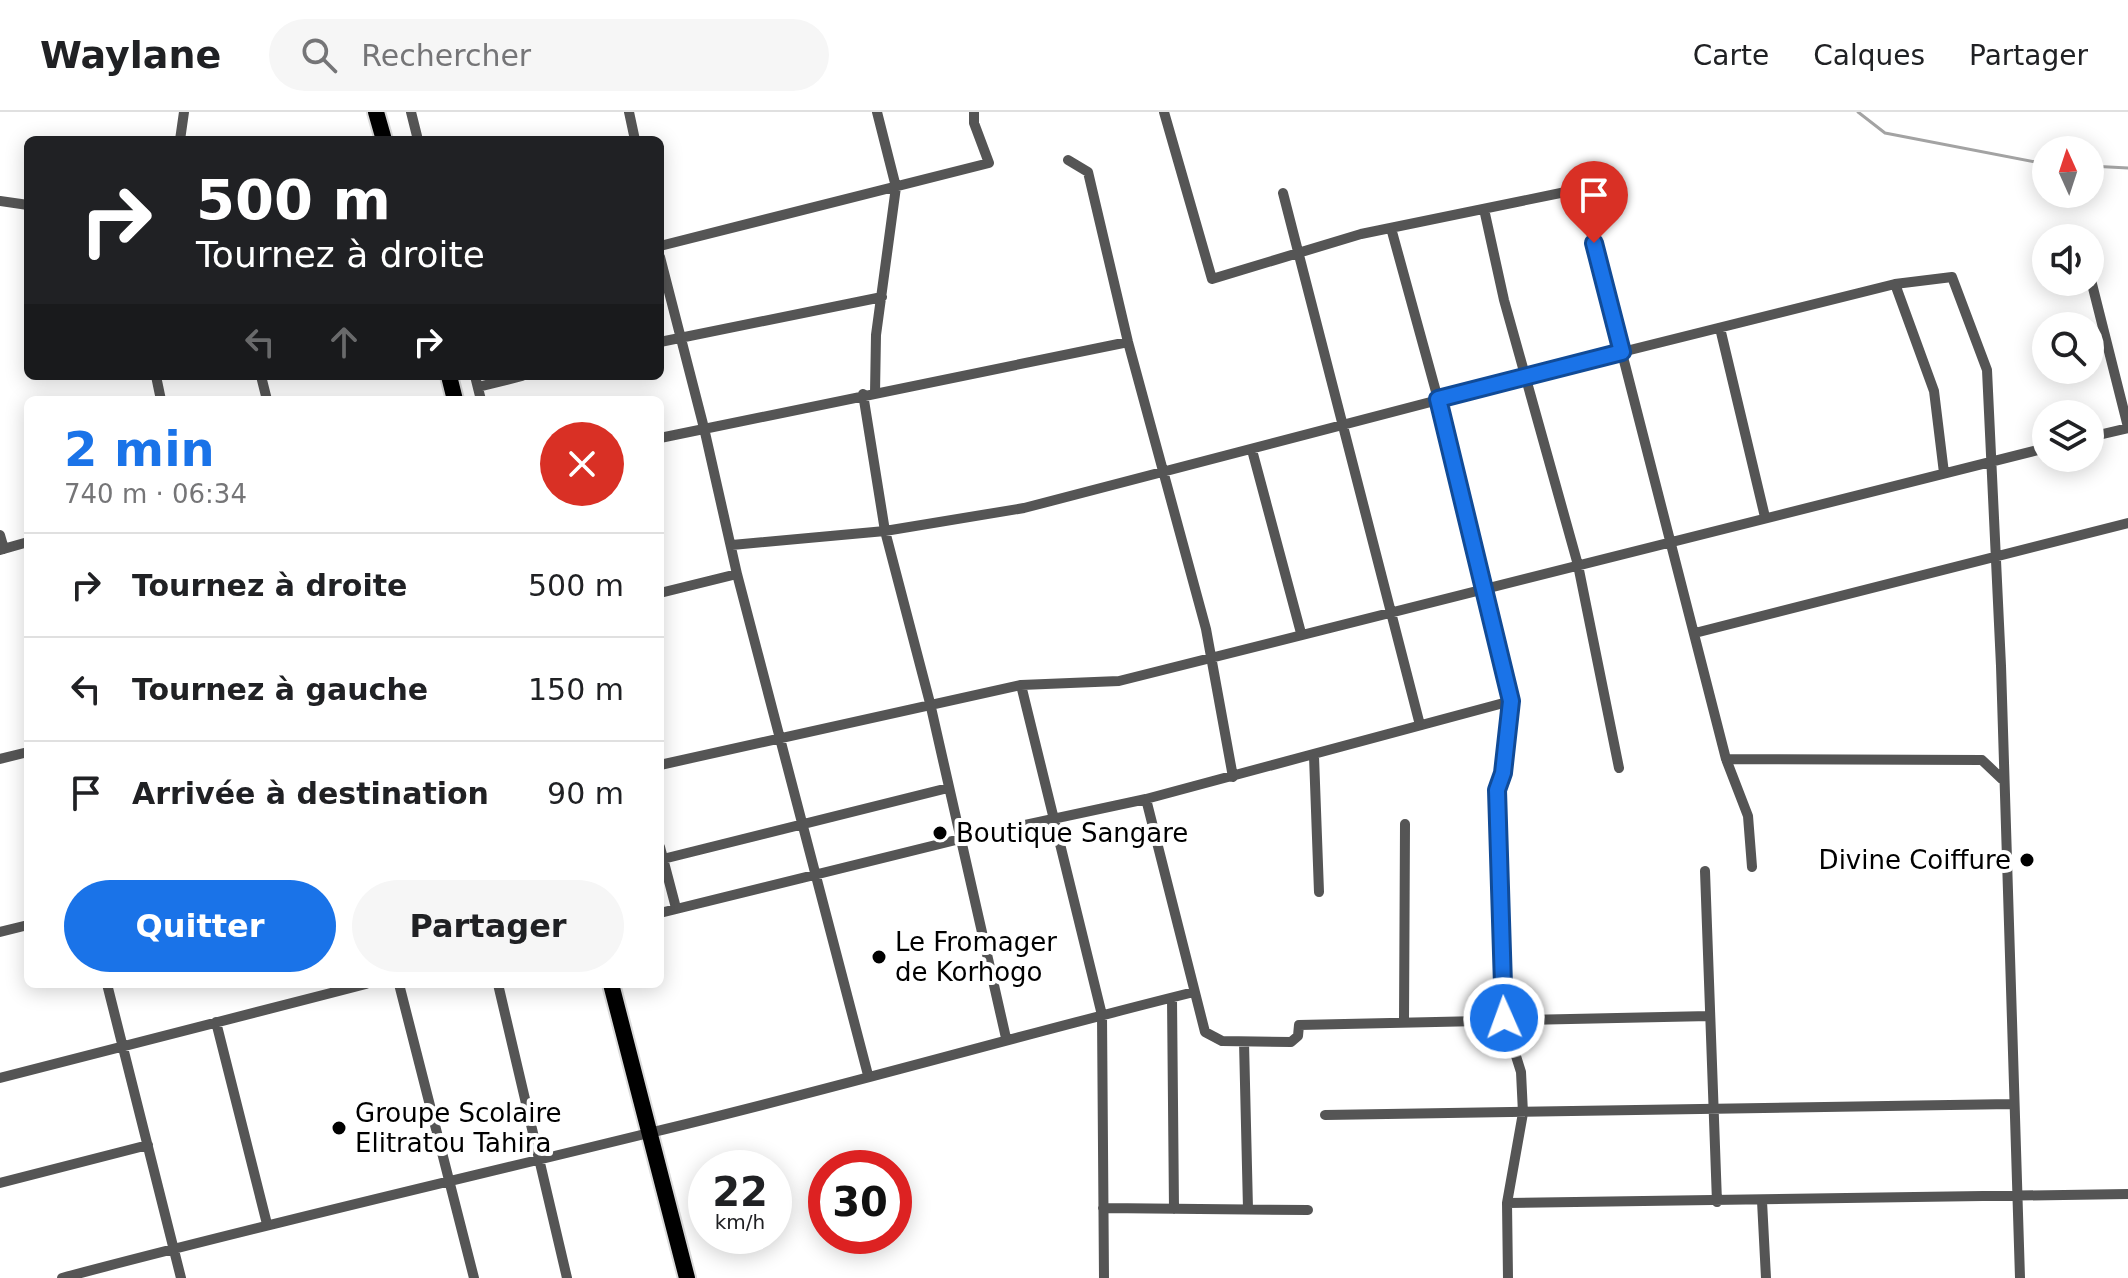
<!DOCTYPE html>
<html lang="fr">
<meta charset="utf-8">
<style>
body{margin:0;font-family:"DejaVu Sans",sans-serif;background:#f6f6f6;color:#202124;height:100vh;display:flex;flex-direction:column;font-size:30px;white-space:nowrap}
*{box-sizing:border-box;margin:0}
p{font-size:26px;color:#757577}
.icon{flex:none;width:44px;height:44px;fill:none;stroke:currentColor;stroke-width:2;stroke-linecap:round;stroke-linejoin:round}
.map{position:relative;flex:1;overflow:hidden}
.side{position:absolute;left:24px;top:284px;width:640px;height:592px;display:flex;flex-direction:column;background:#fff;border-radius:12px;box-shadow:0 4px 20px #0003}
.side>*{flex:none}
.guide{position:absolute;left:24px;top:24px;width:640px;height:244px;border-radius:12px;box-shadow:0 4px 20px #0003;background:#202124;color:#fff;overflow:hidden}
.needle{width:52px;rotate:357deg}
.tools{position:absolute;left:2032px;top:24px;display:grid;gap:16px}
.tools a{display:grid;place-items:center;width:72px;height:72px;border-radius:50%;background:#fff;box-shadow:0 4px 20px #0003;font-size:40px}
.speed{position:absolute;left:688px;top:1038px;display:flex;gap:16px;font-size:40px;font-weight:700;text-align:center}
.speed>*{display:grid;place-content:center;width:104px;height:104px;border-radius:50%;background:#fff;box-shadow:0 4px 20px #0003;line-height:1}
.speed small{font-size:20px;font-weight:400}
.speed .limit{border:12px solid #d22;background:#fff;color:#111}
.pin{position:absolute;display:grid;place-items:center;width:68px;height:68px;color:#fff;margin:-82px -34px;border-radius:50% 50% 50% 0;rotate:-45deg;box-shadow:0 0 8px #0007}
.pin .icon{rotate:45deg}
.me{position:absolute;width:88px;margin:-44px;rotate:358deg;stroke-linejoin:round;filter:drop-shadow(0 0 6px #0008)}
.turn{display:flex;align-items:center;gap:28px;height:168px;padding:0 40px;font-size:36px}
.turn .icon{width:104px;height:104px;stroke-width:2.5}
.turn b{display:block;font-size:56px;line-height:68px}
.lanes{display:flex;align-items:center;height:76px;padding:0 40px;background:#0003;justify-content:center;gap:40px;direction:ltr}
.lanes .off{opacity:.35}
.round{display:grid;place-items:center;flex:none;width:84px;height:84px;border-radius:42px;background:#f6f6f6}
.summary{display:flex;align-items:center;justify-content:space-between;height:136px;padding:0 40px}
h1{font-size:48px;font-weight:800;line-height:60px;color:#1a73e8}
.action{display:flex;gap:16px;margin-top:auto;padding:16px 40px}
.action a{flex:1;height:92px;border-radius:48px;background:#1a73e8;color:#fff;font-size:32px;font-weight:800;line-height:92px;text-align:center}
.action a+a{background:#f6f6f6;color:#202124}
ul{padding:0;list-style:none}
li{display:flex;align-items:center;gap:24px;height:104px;padding:0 40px;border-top:2px solid #e0e0e0}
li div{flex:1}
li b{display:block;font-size:30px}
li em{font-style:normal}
header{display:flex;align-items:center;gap:48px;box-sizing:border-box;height:112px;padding:0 40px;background:#fff;border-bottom:2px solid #e0e0e0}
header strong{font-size:38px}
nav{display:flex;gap:44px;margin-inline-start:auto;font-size:28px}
.search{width:560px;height:72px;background:#f6f6f6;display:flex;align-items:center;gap:20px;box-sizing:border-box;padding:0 28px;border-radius:44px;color:#757577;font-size:30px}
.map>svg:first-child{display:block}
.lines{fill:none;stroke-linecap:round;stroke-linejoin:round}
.stream{stroke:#a3a3a3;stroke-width:3}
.primary-casing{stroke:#dbdbdb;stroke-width:20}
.minor{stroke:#555;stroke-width:10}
.primary{stroke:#000;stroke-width:16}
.route-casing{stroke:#114b97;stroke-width:20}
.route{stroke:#1a73e8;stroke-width:14}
.poi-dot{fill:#000;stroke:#fff;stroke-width:3}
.labels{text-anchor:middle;stroke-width:8;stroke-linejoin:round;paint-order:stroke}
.poi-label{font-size:26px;fill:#000;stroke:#fff;text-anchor:start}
</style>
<header>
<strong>Waylane</strong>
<div class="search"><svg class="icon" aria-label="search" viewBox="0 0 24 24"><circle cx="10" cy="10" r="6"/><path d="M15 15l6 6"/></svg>Rechercher</div>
<nav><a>Carte</a><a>Calques</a><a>Partager</a></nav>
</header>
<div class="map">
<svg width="2128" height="1166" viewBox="0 0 2128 1166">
<rect width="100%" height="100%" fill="#fff"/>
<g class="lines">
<path class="stream" d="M1858,0l27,21 161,31
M2090,54l38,2"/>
<g class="primary-casing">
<path id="primary" d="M376,0l8,28
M449,264l6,24
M611,872l76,294"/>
</g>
<path class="minor" d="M411,0l7,28
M629,0l6,28
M1164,0l48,167 149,-45 219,-45 146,570 22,57 4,51
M180,28l4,-28
M1068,48l20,12 40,170 78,287 27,148
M1283,81l137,532
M0,89l28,4
M1484,97l20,91 74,265 41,203
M1391,116l47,171 73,302 -8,72 -6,17 7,228 17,54 2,41 -16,90 1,75
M660,134l329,-83 -15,-40v-11
M660,145l44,171 33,146 131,501
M2090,164l38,151
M1895,172l39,107 10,82
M1720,216l45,189
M660,230l222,-45
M156,264l5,24
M261,264l6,24
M475,264l6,24
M478,275l44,-11
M875,281l1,-58 20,-148 -19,-75
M863,282l22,137 45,172 76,335
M2090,325l38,-9
M660,326l468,-96
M1252,338l49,183
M0,423l4,14
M732,433l153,-14 139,-23 598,-156 273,-68 57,-7 35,93 14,296 19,612
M0,438l28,-8
M660,481l77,-19
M1695,521l433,-110
M1021,573l81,330 2,263
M1314,644l5,136
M0,647l28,-7
M1726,647l256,1 20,19
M660,653l361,-80 98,-4 927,-233
M1146,687l59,233 17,9 69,1 7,-6 1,-11 411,-9
M660,735l16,61
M663,747l285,-71
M1705,759l12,331
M660,801l300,-74 186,-40 365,-98
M0,820l28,-7
M107,872l74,294
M399,872l75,294
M498,872l69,294
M1172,886l2,211
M216,910l51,202
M1404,911l1,-199
M1244,930l4,167
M0,966l366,-94
M1325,1003l687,-11
M0,1071l148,-38
M1762,1089l4,77
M1507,1091l621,-9
M1103,1096l205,2
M62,1166c195,-52 391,-97 587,-145 182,-43 363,-96 545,-141"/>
<use href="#primary" class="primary"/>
</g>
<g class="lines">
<g class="route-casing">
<path id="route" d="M1504,906l-7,-228 6,-17 8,-72 -73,-302 184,-47 -28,-109"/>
</g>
<use href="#route" class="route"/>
</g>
<g class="poi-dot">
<circle cx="940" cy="721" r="8"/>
<circle cx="2027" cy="748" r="8"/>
<circle cx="879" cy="845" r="8"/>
<circle cx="339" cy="1016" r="8"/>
</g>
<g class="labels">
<g class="poi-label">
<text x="956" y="730">Boutique Sangare</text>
<text x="2011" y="757" text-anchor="end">Divine Coiffure</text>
<text x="895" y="839">Le Fromager<tspan x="895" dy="30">de Korhogo</tspan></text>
<text x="355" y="1010">Groupe Scolaire<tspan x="355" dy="30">Elitratou Tahira</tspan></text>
</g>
</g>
</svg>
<div class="tools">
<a><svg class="needle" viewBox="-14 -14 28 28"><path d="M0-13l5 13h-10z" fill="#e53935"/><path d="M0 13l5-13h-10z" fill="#757577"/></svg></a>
<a><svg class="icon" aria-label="sound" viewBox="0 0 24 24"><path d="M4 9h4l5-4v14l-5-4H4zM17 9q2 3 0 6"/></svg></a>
<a><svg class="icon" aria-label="search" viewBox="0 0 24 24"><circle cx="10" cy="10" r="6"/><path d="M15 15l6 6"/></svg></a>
<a><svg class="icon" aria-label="layers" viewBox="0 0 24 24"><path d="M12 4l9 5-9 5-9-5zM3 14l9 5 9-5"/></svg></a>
</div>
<div class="speed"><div>22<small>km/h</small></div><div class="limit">30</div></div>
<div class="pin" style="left:1594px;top:131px;background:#d93025"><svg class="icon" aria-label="arrive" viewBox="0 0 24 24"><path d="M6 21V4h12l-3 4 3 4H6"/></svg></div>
<svg class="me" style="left:1504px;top:906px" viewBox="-20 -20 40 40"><circle r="17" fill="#1a73e8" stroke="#fff" stroke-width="3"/><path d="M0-11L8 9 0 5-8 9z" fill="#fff"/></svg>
<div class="guide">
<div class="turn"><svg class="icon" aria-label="right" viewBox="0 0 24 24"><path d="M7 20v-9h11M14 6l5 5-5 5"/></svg><div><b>500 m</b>Tournez à droite</div></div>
<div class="lanes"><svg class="icon off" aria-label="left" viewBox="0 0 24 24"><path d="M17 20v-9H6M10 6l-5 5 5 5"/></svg><svg class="icon off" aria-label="ahead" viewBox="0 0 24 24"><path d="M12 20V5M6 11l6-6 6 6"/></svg><svg class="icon" aria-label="right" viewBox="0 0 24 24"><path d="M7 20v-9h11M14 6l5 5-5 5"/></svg></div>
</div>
<section class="side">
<div class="summary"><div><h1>2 min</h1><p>740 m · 06:34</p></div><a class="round" style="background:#d93025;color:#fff"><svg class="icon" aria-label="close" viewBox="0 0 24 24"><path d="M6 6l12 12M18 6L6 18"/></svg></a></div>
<ul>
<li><svg class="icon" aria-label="right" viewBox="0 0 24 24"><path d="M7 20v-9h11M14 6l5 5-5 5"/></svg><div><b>Tournez à droite</b></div><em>500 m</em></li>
<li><svg class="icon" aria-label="left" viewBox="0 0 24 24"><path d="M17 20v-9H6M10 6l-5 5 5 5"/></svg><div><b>Tournez à gauche</b></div><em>150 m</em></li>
<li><svg class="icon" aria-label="arrive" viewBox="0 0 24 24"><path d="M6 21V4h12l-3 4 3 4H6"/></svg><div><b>Arrivée à destination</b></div><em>90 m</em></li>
</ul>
<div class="action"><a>Quitter</a><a>Partager</a></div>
</section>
</div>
